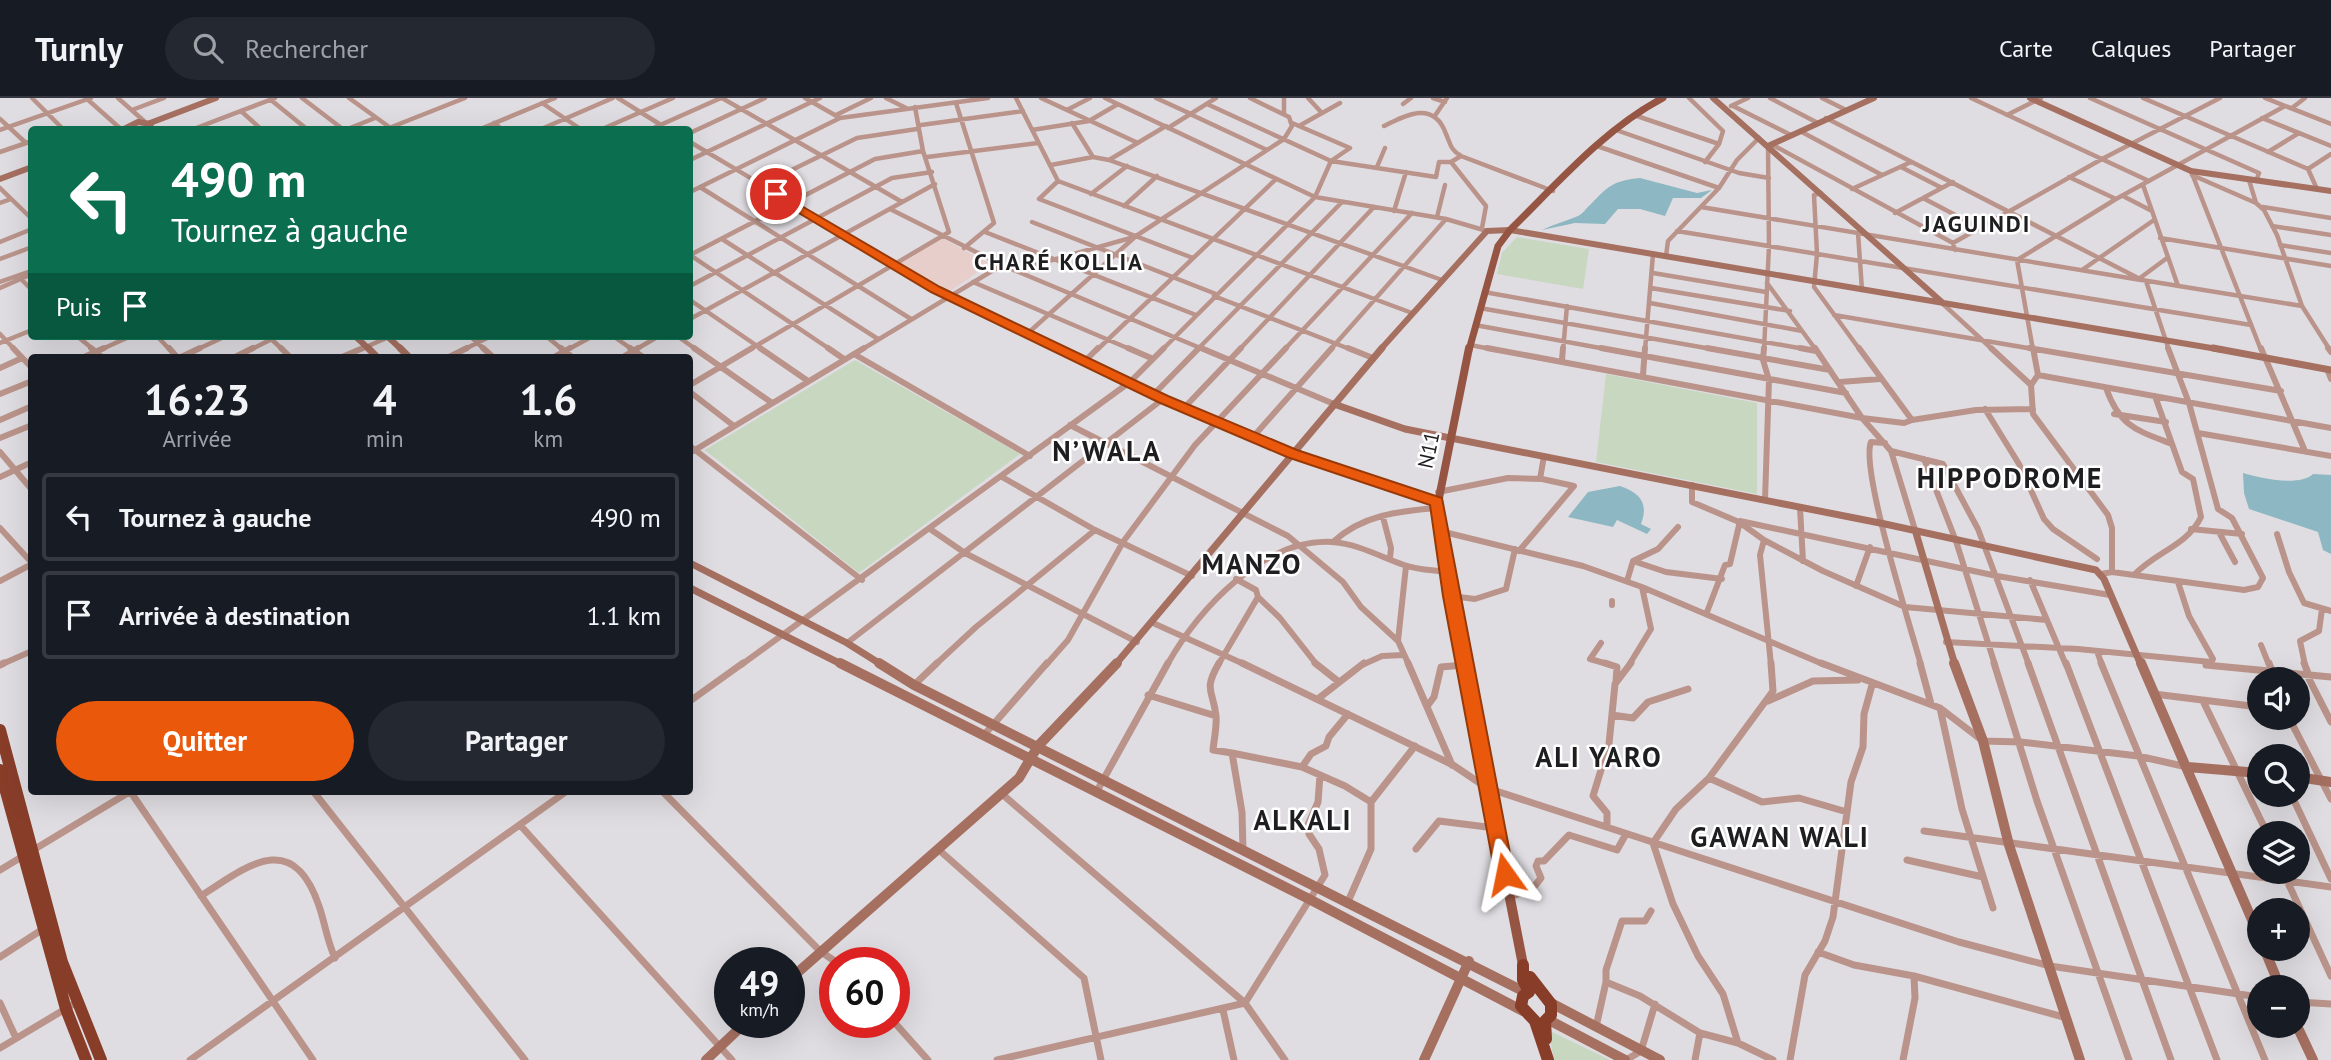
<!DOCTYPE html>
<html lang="fr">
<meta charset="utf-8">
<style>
body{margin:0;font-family:"PT Sans",sans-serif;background:#242831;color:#f1f3f6;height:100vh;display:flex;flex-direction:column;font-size:26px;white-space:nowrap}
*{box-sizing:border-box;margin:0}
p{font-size:23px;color:#9ea1a6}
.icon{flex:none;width:38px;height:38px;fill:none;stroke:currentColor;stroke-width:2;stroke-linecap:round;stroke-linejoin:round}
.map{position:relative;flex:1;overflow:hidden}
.drawer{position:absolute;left:28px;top:256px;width:665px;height:441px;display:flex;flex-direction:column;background:#171b24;border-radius:7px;box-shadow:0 7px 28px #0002}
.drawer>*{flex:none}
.guide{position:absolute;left:28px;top:28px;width:665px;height:214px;border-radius:7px;box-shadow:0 7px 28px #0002;background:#0b6e4f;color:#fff;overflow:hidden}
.tools{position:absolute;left:2247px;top:569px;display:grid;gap:14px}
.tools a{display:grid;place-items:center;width:63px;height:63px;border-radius:50%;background:#171b24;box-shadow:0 7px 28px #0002;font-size:35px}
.speed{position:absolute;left:714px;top:849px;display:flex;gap:14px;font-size:35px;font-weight:700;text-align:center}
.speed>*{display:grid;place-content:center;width:91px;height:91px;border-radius:50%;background:#171b24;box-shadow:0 7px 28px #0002;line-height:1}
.speed small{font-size:18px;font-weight:400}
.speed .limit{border:10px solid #d22;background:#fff;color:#111}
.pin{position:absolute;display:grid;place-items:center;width:60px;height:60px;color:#fff;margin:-30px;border:4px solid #fff;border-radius:50%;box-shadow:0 2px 7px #0007}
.me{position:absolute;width:77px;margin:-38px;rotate:348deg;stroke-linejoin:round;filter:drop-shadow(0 0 5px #0008)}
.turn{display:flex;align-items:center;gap:24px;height:147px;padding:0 28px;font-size:32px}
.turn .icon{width:91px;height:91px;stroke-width:2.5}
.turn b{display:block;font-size:49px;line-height:60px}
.then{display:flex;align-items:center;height:66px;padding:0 28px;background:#0003;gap:14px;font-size:26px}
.eta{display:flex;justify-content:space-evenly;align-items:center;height:119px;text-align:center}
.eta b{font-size:42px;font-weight:600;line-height:49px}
.action{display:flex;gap:14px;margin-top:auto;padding:14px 28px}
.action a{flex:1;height:80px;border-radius:42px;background:#ea580c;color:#fff;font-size:28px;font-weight:600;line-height:80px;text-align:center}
.action a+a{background:#242831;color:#f1f3f6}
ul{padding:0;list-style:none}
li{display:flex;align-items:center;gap:21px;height:88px;margin:0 14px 10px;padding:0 14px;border:4px solid #363941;border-radius:7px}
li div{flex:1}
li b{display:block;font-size:26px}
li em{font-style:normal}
header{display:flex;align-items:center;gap:42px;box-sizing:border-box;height:98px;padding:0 35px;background:#171b24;border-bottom:2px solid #363941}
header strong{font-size:33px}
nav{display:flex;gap:38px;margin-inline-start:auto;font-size:24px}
.search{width:490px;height:63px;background:#242831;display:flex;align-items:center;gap:18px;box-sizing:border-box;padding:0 24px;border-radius:38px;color:#9ea1a6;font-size:26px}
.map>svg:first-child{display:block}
.commercial{fill:#e8cecb}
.green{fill:#c7d7c0}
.water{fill:#8db7c2}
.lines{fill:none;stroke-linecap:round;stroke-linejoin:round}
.street-far2{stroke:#ba948a;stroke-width:4.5}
.street-far1{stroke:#ba948a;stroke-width:6}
.street{stroke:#ba948a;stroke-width:7}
.secondary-far2{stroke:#a67061;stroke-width:6}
.secondary-far1{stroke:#a67061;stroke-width:7}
.secondary{stroke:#a67061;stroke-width:10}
.primary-far2{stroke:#965543;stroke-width:7}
.primary-far1{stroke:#965543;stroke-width:8}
.primary{stroke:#965543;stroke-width:10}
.highway{stroke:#883d29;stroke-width:12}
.route{fill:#ea580c;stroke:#983908;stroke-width:2}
.labels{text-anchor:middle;stroke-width:5;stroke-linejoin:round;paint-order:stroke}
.street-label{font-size:21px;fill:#1e1d1f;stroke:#fff}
.far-district-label{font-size:23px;font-weight:bold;letter-spacing:2px;fill:#1e1d1f;stroke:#fff}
.district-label{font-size:28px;font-weight:bold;letter-spacing:2px;fill:#1e1d1f;stroke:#fff}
</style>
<header>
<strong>Turnly</strong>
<div class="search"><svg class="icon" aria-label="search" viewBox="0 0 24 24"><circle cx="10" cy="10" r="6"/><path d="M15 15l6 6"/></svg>Rechercher</div>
<nav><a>Carte</a><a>Calques</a><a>Partager</a></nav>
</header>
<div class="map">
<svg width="2331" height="962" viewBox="0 0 2331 962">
<rect width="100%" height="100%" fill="#e0dde2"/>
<path class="commercial" d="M942,140l48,26 -43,29 -50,-28z"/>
<path class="green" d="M1517,139l72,12 -6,40 -86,-15 5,-21z
M855,262l165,94 -161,119 -154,-123z
M1606,276l151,29v91l-161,-32z
M1548,932l62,30h-56z"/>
<path class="water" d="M1640,80l57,15 15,-3 -11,8h-28l-8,18 -25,-7h-22l-13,15 -30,-1 -33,7c12,-6 24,-9 36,-14 5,-2 8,-8 12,-11 18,-18 21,-24 50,-27z
M2243,375c17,5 56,14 70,1l18,1v79l-8,-4 -5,-18 -69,-23 -5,-16z
M1620,388c20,7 29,17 21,38l10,5 -4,5 -30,-14 -4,7 -45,-10 20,-25z"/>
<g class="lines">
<path class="street-far2" d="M32,0l32,32
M86,0l36,32
M118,0l26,23
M302,0l42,32
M349,0l43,31
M618,0l51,32
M722,0l180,104
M805,0l35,20
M886,0l20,10
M1016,0l42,83 354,132
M1041,0l97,45
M1105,0l210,99 131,22 41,12
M1156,0l35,16
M1284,0v15
M1308,0l14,15
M1433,0l12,4
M1689,0l34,33 -4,13
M1770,0l46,24
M1822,0l24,12
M1971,0l178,83
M2090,0l169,75 -3,8
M2143,0l165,71
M2265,0l66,26
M271,2l37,30
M542,5l40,27
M956,5l38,120 -30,25
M1207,6l124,57 105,16 3,-15h12l10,-6c-11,-7 -10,-11 -15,-22 -12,-34 -40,-19 -62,-8
M1403,6l8,-6
M1731,8l17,-8
M1733,8l58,29
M2292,10l13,-10
M132,12l32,-12
M1067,12l23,-12
M241,13l21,19
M1190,16l77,36
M836,17l35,-17
M1634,17l85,29 -14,18
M2007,17l34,-17
M1434,19l13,-19
M1826,20l316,162 160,26
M2262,20l69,28
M0,21l26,24
M494,25l9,7
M1072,25l21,34
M921,27l102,-14
M1299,28l41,-23
M1168,30l48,-30
M0,32l91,-32
M191,32l84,-32
M345,32l30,-12
M384,32l81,-32
M478,32l77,-32
M539,32l74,-32
M600,32l73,-32
M649,32l72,-32
M1032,32l57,-9 29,-17
M1616,32l123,43 30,5
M1800,33l82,44
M690,35l75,-35
M690,44l259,154 112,54
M1771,46l182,99
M1597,48l122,42
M0,54l32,-11
M2268,54l31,-19
M1461,58l92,35
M927,59l111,-14
M690,62l130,-62
M1109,62l57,-34
M1451,64l35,44 -4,22
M1051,67l42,-8 16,3 333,120
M1377,69l8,-19
M1901,69l41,21
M2191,73l70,179
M2192,77l64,28
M2069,79l47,22
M2249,82l7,23 8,7 13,25 25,71 28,44
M1058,83l-19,18 154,59
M761,87l96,-47 60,-9
M2143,87l35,101
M700,89l211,132
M0,90l32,31
M1852,91l59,-27
M2317,91l-9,-20 23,-15
M690,94l150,-74 148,-20
M1821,95l-7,2 3,59 -3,33 46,63
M1091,96l36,-28
M2123,98l27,14
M1923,100l57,30
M0,105l11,-4
M1124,108l33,-30
M1701,109l440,73
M2263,109l68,11
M890,111l112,56 203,85
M1394,113l12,-39
M1895,115l58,-31
M1437,119l8,-32
M1032,124l184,72
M2272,128l59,9
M1677,133l574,94
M985,134l211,83
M1858,135l4,57
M2160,140l171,28
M722,141l156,100
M0,144l32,-13
M2280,147l51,8
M1955,152l-2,-7 149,-84 118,-61
M1666,158l2,-15 51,-53 18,-28 22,-22
M0,161l32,-12
M1017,172l117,-33
M2082,172l72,-50
M1653,175l113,19
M2140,180l27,-20
M22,182l10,10
M2146,183l23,69
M0,184l31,-11
M973,184l159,68
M1767,185l49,67
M690,188l202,-108 40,-6
M0,190l32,-14
M1651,190l139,23
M1484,194l326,58
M1214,198l138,54
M690,202l73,50
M1650,205l152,28
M1943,206l50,46
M1480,210l237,42
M1834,217l205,35
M690,221l245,-135
M1475,227l136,25
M0,236l15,16
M1027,236l109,-98 148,-97 8,-13 -3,-9 -39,-19
M77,238l17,14
M157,238l13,14
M268,238l15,14
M470,238l15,14
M546,238l17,14
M613,238l20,14
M677,238l20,14
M0,245l32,-13
M1470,247l26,5
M100,252l31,-14
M196,252l30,-14
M250,252l22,-11
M359,252l32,-14
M463,252l28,-14
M567,252l26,-14
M635,252l24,-14
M749,252l200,-118 -26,-81 -8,-44
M831,252l-141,-95 185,-96 48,-8
M861,252l141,-85
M1097,252l179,-171
M1162,252l153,-153 16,-36 19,-13 -58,-25
M1197,252l145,-148
M1239,252l135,-143
M1284,252l128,-137
M1330,252l116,-131
M1563,252l4,-44
M1645,252l8,-96
M1764,252l5,-104 -1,-100
M2033,252l-16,-90 99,-61 169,-93"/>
<path class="street-far1" d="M13,250l19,20
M91,250l11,9
M169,250l8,9
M281,250l9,9
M483,250l10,9
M561,250l11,9
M630,250l13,9
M694,250l78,55
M760,250l48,33
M828,250l16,11
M1057,250l106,51 129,54 145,49
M1128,250l23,10
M1201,250l133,56
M1348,250l25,10
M1487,250l375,70 42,5 8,-3 -53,-72
M1601,250l245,45
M1707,250l123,22
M1764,250l-1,12 6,20 -4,120
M1800,250l16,3
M1815,250l47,70 29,33 25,82
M1991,250l40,37
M2029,250l252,43
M2033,250l5,27 -7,10 2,29 75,101 4,13v44l-11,2
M2261,250l44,103
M2328,250l3,4
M854,256l176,102
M84,259l20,-9
M181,259l19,-9
M235,259l18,-9
M342,259l21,-9
M449,259l18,-9
M554,259l16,-9
M623,259l15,-9
M1562,262l1,-12
M1085,263l13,-13
M0,270l22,-10
M2327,271l4,10
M1643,277l2,-27
M2038,277l293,53
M1840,284l40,-3
M690,287l62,-37
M2106,290c14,39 30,42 66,56
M690,294l44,34
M0,296l32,-13
M1154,296l45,-46
M1184,310l57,-60
M1985,311l34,55 25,55 9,10 44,30
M2114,316l52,8
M0,322l32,-14
M1912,322l64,-10 57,-1
M1070,327l218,111 55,46 18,25 37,34 11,24
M2198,335l133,23
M1253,339l79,-89
M0,340l32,-13
M1885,345l-14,-1c-11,27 40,186 50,223
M690,348l172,134
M1891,353l52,13 35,65 51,136
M0,354l32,38
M690,355l174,-105
M1924,361l32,82 39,124
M0,379l32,-15
M1002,379l93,53 97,46
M1540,381l4,-23
M1692,387v17l47,20 25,18 -4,15 11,110
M1438,394l70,-14 34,1 32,7 -55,65
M1800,410l3,53
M1383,419l8,31 -1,10
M0,430l32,35
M930,431l35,24 172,89
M2191,431l51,5
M1440,433l143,35 59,21 183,78
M2220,436l15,28
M2277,436l12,38 15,31 27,8
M1764,442l59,31 82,36 142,13
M1333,444c29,-27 66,-31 104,-34
M1633,463l33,11 56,7
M2112,474l22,3c21,-23 53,-29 67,-58l-8,-38 -11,-7 -27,-76
M2134,477l110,15 14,-3 5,-9 -31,-60 -14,-9 -29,-106 -21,-55
M2030,482l36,85
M0,483l32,-17
M1627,483l6,-20 25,-12 20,-22
M1856,488l14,-39
M1451,498l24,3 31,-10 9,-40
M1258,499l22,21 37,47
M1612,503v4
M1707,514l18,-47 5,-1 10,-43 257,55 113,19
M1153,525l93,42
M1398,543l8,-75
M1946,544l132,7 133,13 2,-3 -24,-43 -11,-34
M847,545l316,-244
M1601,545l-11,16 21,6
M2261,547l8,20
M2097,553l5,14
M0,567l32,-14
M741,567l389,-283 34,-34
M935,567l41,-38 119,-97
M1046,567l22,-25 55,-98 72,-97 91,-97
M1167,567c31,-55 97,-128 166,-123 25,2 48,15 71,23 13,5 29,5 43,7
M1218,567l40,-68 -2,-7 -20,-11
M1362,567l20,-9 22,-1
M1629,567l22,-36 -9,-42
M2305,567l-5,-24 19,-10 3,-22"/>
<path class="street" d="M1219,565c-16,28 -6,26 -3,53 1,11 -2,23 -3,34l19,3 10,59 1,39
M1242,565l211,102 34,23 472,154 91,24 209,31
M1315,565l24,19
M1408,565l44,102
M1605,565l12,4 -1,15
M1821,565l119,45 43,33 38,1 117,14 49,11
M1920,565l11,41
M1994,565l43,138 92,259
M2028,565l143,397
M2066,565l151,397
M2101,565l164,397
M2269,565l6,16
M2304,565l4,10
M0,567l4,-2
M2206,567l125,12
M2307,577l24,47
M914,587l23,-22
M2154,596l105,13
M1148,597l68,21
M1319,600l45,-35
M690,603l53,-38
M1768,603l45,-20 45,-1
M2203,603l64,132
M1428,607l6,-8 7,-30 23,-2
M1940,610l22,101 31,99
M1612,617l21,3 15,-16 40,-13
M2289,620l42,81
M984,637l63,-72
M1232,655l70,14 9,-13 15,-8 3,-9 19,-23
M1302,669l43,19 26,16
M1709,680l53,24 37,-4 48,14
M130,693l183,269
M313,693l212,269
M662,693l158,160 16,11
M1097,693l71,-128
M1002,696l243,209 40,57
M2291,696l40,85
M520,727l212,235
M1607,729v-14l-14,-17 16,-52 6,-60 16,-21
M1924,733l407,56
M1416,751l23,-28 56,7
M939,752l145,128 17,82
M1907,762l76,17
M0,772l131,-79
M2283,774l48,104
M201,798c47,-31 92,-67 118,10 6,17 8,35 16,52
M1510,799l23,-9 8,-10 -5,-12 2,-5h6l25,-26 48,15 9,-16
M1347,806l24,-55v-47l44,-56
M1818,854l36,13 60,11 153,42
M0,859l43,-28
M1606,884l34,14 60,37 38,10 35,17
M2298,904l33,2
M0,905l16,35
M1223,912l11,50
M894,924l34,38
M1596,929l10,-45v-12l16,-49h23l6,-10
M1738,945l-15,-49 -25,-38 -25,-52 -20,-61 23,-34 33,-31 64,-87 -2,-28
M0,950l77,-46
M190,962l377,-269
M997,962l248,-57 80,-128 -6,-26 -10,-15 -1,-9 10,-23 2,-27
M1626,962l15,-9 14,-47
M1695,962l5,-27
M1790,962l15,-85 20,-34 8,-24 18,-135 12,-35 1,-33 8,-29
M1903,962l12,-62 -1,-22"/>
<path class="secondary-far2" d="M1713,0l230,205
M2030,0l161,73 140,20
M150,25l66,-25
M122,32l16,-8 13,2 -3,6
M1768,48l106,-48
M0,81l32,-12
M355,238l15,14
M387,238l15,14
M1380,252l107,-119 23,-1 713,120"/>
<path class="secondary-far1" d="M368,250l9,9
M400,250l9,9
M2213,250l118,22
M1334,306l71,25 480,95 211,46 8,9 37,86
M1916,435l39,132
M690,465l157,80 35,22
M690,490l153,77
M1115,567l267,-317"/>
<path class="secondary" d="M840,565l469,236 214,112
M879,565l35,22 613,308
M1954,565l29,78 26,104 71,215
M2141,565l118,273
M2188,669l71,6
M2298,679l33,5
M2264,850l16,39
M789,882l230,-202 19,-32 79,-83
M1551,905l109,57
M1547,921l78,41
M2297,928l16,34
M706,962l40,-38
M1424,962l45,-99"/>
<path class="primary-far2" d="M1469,252l29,-104 12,-16c47,-46 94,-101 153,-132"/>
<path class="primary-far1" d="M1464,567l-27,-157 32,-160"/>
<path class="primary" d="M1464,565l59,302"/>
<path class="highway" d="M0,632l62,232 39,98
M0,672l66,239 20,51
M1523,867v15l6,12 -6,4 -2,10 14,15 13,39
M1530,879l21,27v11l-6,6 1,18"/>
</g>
<path class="route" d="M776,93l164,96 228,109 129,54 145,48 72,376 -3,6 -6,2 -7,-2 -3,-6 -52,-278 -13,-91 -143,-48 -129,-55 -227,-110 -159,-95v-5z"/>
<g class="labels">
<g class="street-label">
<text transform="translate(1429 352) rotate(-78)" y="7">N11</text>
</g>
<g class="far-district-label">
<text x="1977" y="134">JAGUINDI</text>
<text x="1059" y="172">CHARÉ KOLLIA</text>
</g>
<g class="district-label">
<text x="1107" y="363">N’WALA</text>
<text x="2010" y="390">HIPPODROME</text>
<text x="1252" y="476">MANZO</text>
<text x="1599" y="669">ALI YARO</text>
<text x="1303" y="732">ALKALI</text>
<text x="1780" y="749">GAWAN WALI</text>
</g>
</g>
</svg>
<div class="tools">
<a><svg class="icon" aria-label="sound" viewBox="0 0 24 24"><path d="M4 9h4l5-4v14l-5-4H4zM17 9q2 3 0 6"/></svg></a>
<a><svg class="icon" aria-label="search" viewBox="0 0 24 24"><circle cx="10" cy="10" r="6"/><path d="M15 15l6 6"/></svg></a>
<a><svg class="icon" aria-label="layers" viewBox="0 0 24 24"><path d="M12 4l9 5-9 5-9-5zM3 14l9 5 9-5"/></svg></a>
<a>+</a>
<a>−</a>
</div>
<div class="speed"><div>49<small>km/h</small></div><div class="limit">60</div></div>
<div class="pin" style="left:776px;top:96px;background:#d93025"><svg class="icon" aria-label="arrive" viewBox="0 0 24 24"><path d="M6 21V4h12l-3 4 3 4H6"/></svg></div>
<svg class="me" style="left:1505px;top:776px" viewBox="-20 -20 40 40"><path d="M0-17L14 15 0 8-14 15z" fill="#ea580c" stroke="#fff" stroke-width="4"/></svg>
<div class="guide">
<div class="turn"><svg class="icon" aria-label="left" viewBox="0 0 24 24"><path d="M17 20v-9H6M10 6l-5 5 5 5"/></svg><div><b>490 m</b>Tournez à gauche</div></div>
<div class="then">Puis<svg class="icon" aria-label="arrive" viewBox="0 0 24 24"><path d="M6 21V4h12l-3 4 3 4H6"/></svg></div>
</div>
<section class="drawer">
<div class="eta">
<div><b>16:23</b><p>Arrivée</p></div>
<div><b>4</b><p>min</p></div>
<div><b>1.6</b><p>km</p></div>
</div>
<ul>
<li><svg class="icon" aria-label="left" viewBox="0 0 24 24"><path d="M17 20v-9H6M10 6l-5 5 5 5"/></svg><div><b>Tournez à gauche</b></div><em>490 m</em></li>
<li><svg class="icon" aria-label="arrive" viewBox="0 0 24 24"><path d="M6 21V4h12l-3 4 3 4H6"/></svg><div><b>Arrivée à destination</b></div><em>1.1 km</em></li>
</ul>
<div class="action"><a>Quitter</a><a>Partager</a></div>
</section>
</div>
